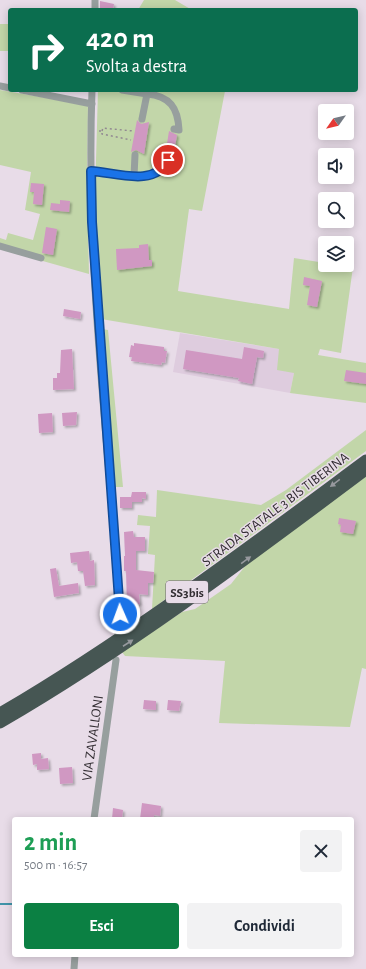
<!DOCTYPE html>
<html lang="it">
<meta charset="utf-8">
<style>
body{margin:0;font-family:"Alegreya Sans",sans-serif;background:#f2f2f3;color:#1f2937;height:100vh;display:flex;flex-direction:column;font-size:15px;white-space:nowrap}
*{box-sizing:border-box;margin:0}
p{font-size:13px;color:#747a83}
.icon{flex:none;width:22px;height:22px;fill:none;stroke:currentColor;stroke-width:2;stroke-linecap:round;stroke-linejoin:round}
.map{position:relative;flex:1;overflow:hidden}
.side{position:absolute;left:12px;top:817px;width:342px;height:140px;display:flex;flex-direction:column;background:#fff;border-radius:4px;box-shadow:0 2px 10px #0003}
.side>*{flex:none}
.guide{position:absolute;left:8px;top:8px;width:350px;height:84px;border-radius:4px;box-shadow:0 2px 10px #0003;background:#0b6e4f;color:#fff;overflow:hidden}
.needle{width:26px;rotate:236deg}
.fabs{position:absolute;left:318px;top:104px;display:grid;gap:8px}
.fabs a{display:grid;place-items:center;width:36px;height:36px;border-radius:4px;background:#fff;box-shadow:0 2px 10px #0003;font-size:20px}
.pin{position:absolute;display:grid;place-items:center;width:34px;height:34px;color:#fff;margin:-17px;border:2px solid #fff;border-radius:50%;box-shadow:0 1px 4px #0007}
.me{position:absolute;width:44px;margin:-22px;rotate:358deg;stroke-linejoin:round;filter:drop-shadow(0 0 3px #0008)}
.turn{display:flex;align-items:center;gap:14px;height:84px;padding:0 12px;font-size:18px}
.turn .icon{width:52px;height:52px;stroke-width:2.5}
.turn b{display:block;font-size:28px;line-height:34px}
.round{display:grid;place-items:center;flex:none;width:42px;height:42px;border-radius:4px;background:#f2f2f3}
.overview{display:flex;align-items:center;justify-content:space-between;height:68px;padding:0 12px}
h1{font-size:24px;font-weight:700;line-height:30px;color:#1e9e55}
.action{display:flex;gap:8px;margin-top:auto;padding:8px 12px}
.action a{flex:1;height:46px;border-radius:4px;background:#0b8043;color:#fff;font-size:16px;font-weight:700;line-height:46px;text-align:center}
.action a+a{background:#f2f2f3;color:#1f2937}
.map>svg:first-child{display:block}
.built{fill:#deccde}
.green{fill:#c2d6a9}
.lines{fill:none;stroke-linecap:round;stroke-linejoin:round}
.stream{stroke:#4094a9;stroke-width:2}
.building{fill:#d098c2;filter:url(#shadow)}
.path{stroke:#928992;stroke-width:1.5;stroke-dasharray:2 3;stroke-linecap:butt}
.minor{stroke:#979f9e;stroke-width:7}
.highway{stroke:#465653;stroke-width:11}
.oneway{fill:#97999e}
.route-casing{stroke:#114b97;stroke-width:10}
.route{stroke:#1a73e8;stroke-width:7}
.labels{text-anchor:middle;stroke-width:3;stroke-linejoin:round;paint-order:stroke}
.shield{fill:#e8dce8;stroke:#696269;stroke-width:1}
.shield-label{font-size:13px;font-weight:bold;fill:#332e33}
.street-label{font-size:14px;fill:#332e33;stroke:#e8dce8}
</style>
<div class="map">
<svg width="366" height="969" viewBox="0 0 366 969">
<defs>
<filter id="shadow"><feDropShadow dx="2" dy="2" stdDeviation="1" flood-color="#0004"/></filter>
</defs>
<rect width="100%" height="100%" fill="#e8dce8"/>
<path class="built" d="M180,333l99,16 15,24 -4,20 -117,-21z"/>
<path class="green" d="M144,0h31l17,10h-54z
M0,24h10v27h-10z
M0,90l88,15 -1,79 2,90 -89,-25v-11l6,2 2,-7 25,7 7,-26 -15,-4 6,-38 -31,-7z
M98,90l127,1 -23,120 -13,-2 -11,82 111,18 5,-51 31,5v2l28,2 -12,86 -21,-4 -2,6 48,8v40l-76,-10 4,-20 -17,-3 2,-21 -178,-30 -6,-123z
M102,329l6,1 15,157h-9z
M366,430v21l-214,158 3,-54 -7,-1 2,-28 -13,-1 1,-10 18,2 1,-27 104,15 25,-15z
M366,476v193l-4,-1 -12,59 -131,-4 6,-62 -100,-5 -3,-4 60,-40 13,-3 36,-25 15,-19z"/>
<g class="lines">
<path class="stream" d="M0,904h14"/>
</g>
<path class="building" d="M100,1l14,3 -1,6 -13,-1z
M137,120l4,4 8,-2 -5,32 -8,-4 -5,2z
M169,131l8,4 -3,17 -4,-3 -4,1z
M31,183l13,1 -2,21 -9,-1 1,-12h-4z
M60,200l10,1 -1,11 -19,-2 1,-7 9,1z
M46,227l11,2 -4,26 -11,-2z
M148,244l1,16h3v6l-35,4 -1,-21 23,-1v-3z
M304,277l18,4 -5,26 -10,-2 3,-19 -7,-1z
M64,309l17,3 -1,7 -17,-3z
M134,343l30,4v4h3l-2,12 -3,-1 -1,3 -30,-4 1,-4h-3l2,-12 3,1z
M244,347l20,4 -1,7 -6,-1 -5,27 -14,-3 1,-3 -56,-9 3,-19 56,9z
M72,349l2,40 -21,1v-12h4v-5h3l1,-23z
M346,370l20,3v11l-22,-3z
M77,412l-1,13 -13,1 -1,-13z
M52,413l1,19 -14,1 -1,-19z
M132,492h14v7l-4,-1v4h-10v6h-12v-11h11z
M339,518l17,3 -3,13 -13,-2 1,-7 -3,-1z
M133,531l1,6h11v14h-9v19l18,2 -1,11h-5v12l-9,-1 1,10 -13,1 -1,-34h-2v-15h1l-1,-24z
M89,551l1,10 4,-1 1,25 -10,1 -2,-15h-5l-1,-9 -6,1 -1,-10z
M56,568l3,18 19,-3 1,10 -25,4 -4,-28z
M144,700l12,1v9l-13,-1z
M168,700l13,1 -2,10 -12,-1z
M41,753v6l7,-1 1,11 -12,1v-6l-4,1 -1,-11z
M72,767l1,16 -13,1 -1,-16z
M142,803l19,3 -1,10 -6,-1v4h-14z
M113,808l10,2 -1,9h-10z"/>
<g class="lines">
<path class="path" d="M99,131h3v3l29,6
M102,131l1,-3 30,3"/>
<path class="minor" d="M95,10v-10
M0,86l10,2
M22,90l70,14
M92,90c-6,163 13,326 26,489l2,35 -2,19
M122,90l25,4 -5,25
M147,94c23,2 31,14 32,36l-5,-1
M91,171l43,5 1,-21
M134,176c16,0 31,-3 35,-22
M0,246l41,12
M94,819l22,-159
M74,969l1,-14"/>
<path class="highway" d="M0,713c128,-75 247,-165 366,-253
M0,723c129,-75 247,-164 366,-253"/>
</g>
<defs><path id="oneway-solid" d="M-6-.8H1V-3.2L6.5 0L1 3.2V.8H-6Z"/></defs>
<g class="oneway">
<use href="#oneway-solid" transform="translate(335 483) rotate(143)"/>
<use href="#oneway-solid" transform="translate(246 560) rotate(-36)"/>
<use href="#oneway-solid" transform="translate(128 643) rotate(-33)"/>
</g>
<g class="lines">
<g class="route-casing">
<path id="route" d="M120,614l-28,-392 -1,-51c23,1 64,17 77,-11"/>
</g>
<use href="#route" class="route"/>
</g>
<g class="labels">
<rect class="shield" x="166" y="581" width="42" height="22" rx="3"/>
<g class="shield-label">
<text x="187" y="597">SS3bis</text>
</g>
<g class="street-label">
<text transform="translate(275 509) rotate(-37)" y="5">STRADA STATALE 3 BIS TIBERINA</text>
<text transform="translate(92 738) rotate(-82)" y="5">VIA ZAVALLONI</text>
</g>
</g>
</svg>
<div class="fabs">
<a><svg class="needle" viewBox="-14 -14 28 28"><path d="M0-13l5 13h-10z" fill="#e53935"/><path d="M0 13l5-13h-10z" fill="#747a83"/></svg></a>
<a><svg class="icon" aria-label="sound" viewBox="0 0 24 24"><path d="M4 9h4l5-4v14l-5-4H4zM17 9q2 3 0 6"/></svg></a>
<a><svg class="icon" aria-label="search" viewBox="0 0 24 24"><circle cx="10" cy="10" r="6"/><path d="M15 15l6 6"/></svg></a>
<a><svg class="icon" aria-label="layers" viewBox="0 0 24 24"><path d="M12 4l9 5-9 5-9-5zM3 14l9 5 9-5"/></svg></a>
</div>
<div class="pin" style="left:168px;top:160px;background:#d93025"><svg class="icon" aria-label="arrive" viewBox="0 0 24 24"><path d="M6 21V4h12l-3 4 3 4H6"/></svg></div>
<svg class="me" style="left:120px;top:614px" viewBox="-20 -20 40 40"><circle r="17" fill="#1a73e8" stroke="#fff" stroke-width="3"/><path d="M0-11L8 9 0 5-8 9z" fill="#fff"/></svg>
<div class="guide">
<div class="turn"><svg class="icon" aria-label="right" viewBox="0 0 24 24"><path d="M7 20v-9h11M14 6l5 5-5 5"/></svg><div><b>420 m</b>Svolta a destra</div></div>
</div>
<section class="side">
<div class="overview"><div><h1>2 min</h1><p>500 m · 16:57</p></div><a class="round"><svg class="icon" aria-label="close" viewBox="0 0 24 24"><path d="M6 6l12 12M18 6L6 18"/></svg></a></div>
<div class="action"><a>Esci</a><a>Condividi</a></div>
</section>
</div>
